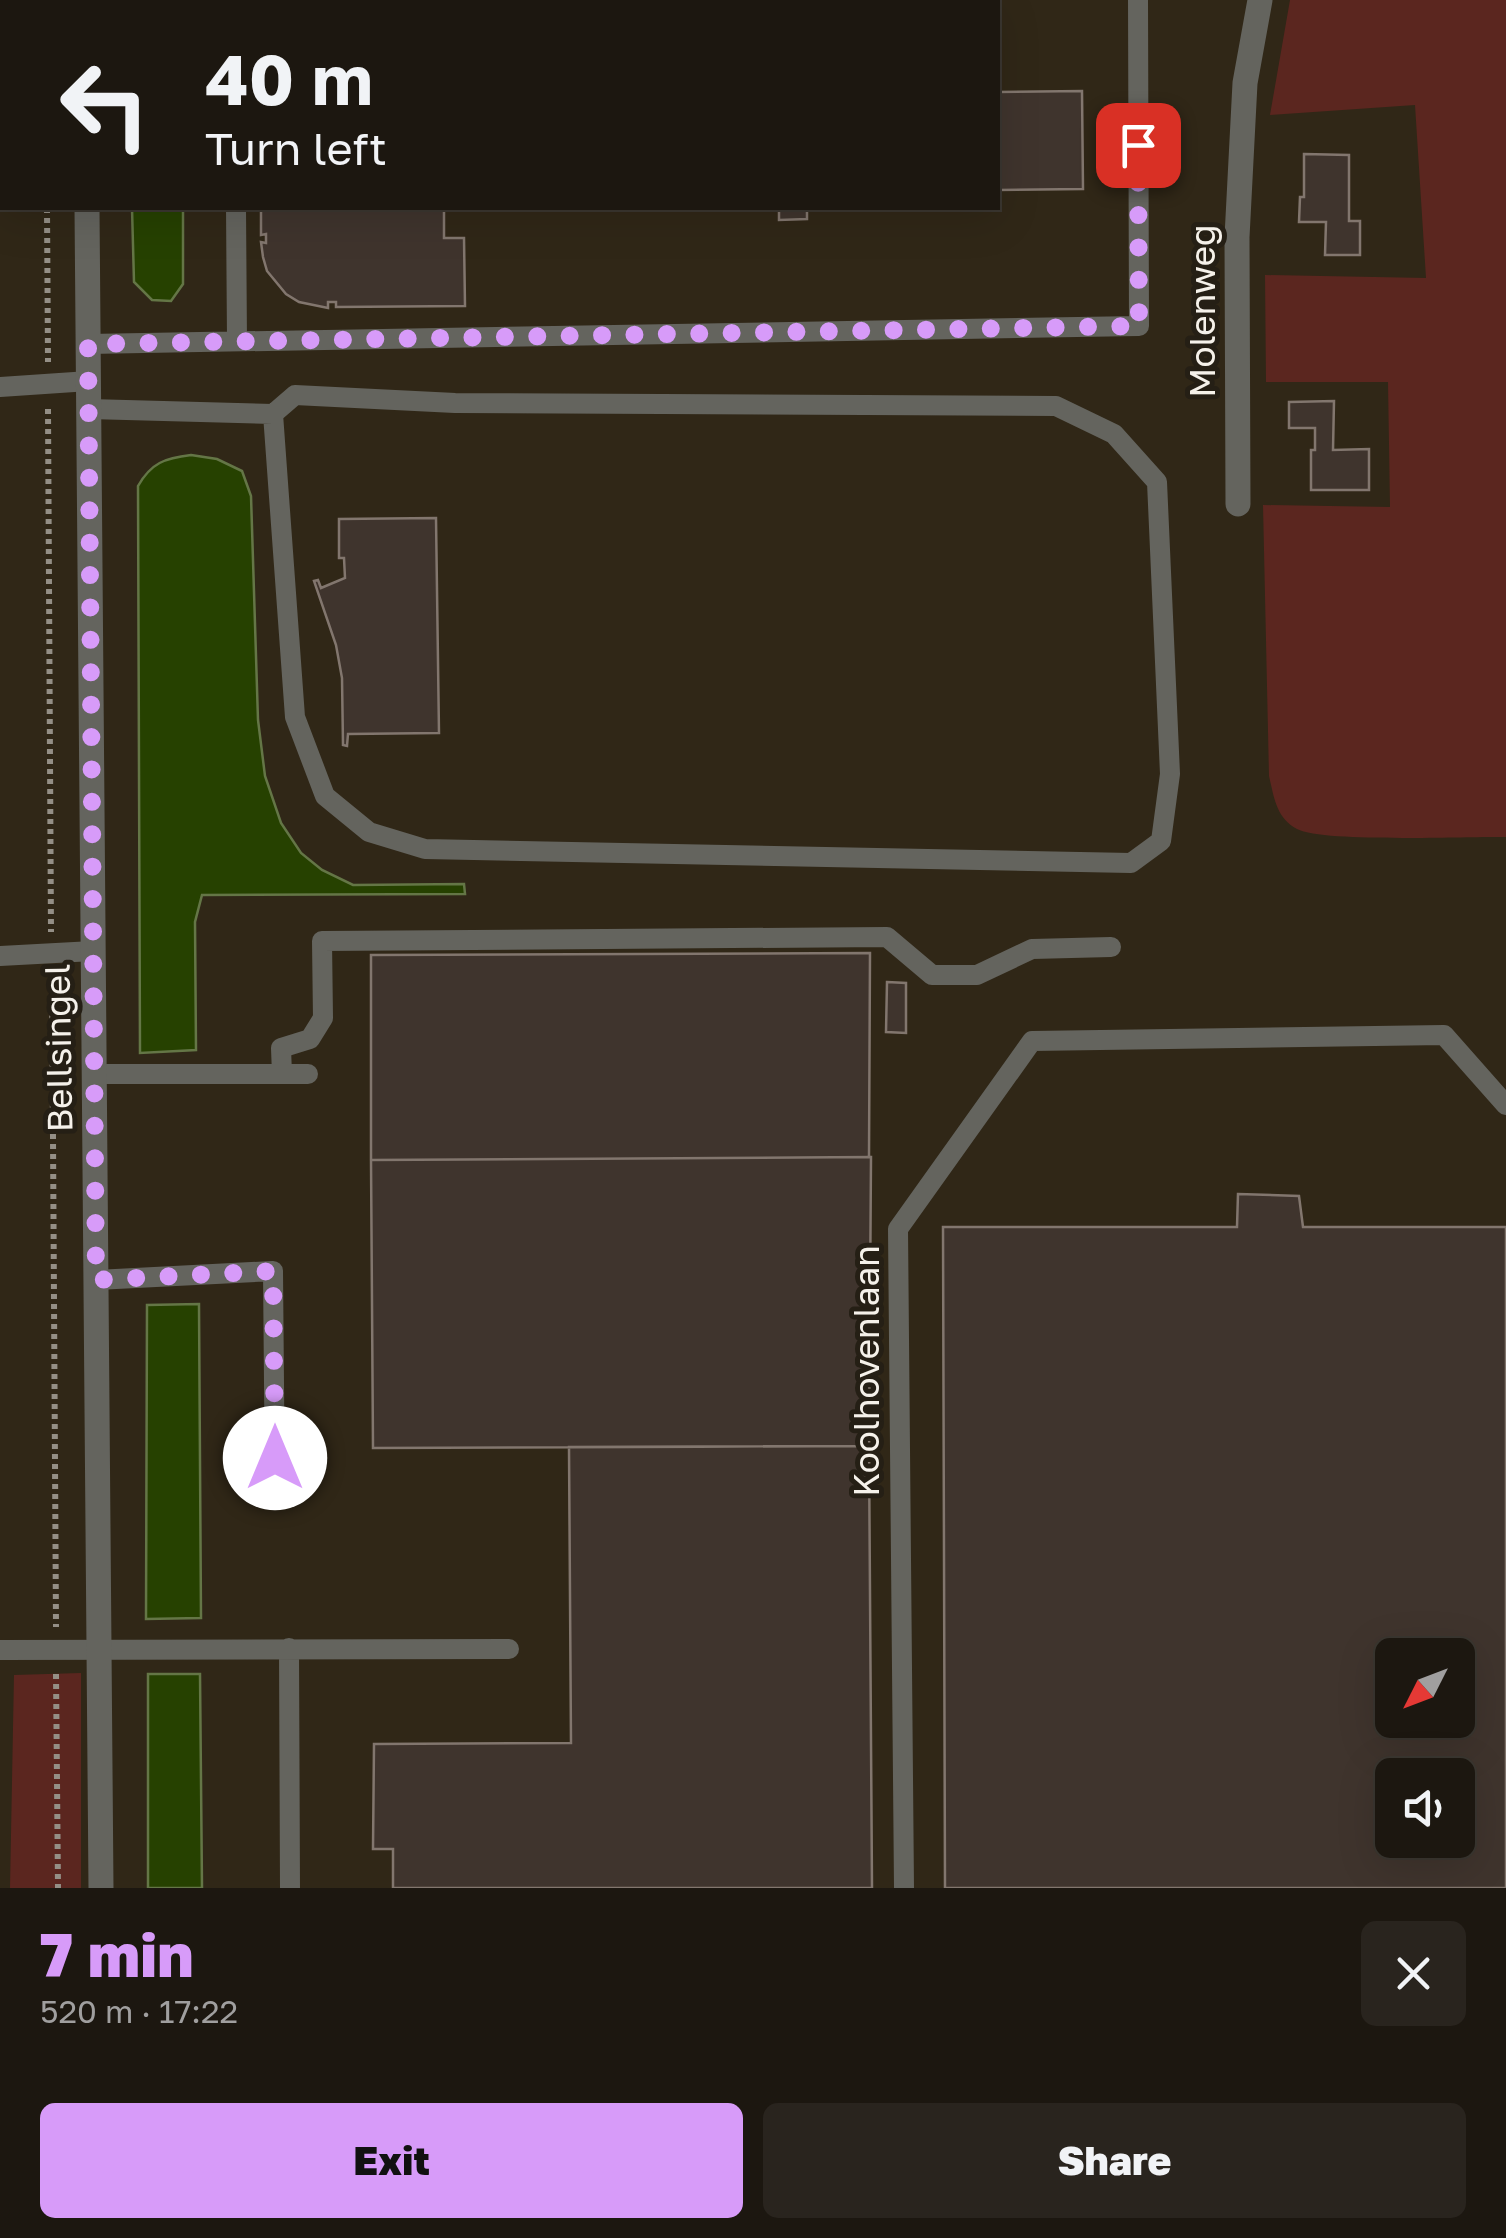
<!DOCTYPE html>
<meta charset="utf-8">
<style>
body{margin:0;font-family:"Golos Text",sans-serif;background:#29241e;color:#f1f3f6;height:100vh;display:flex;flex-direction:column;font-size:38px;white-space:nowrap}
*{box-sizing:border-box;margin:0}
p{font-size:32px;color:#a09f9f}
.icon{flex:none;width:55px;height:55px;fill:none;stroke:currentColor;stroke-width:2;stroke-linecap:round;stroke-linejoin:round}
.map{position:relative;height:1888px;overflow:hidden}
.drawer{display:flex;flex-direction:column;background:#1c1710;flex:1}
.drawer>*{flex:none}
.top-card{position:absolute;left:0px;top:0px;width:1000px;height:210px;box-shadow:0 10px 40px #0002,0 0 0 2px #3a3630;background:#1c1710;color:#f1f3f6;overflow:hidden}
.needle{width:65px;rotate:228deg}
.controls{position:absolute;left:1375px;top:1638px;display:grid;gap:20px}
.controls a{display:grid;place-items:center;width:100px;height:100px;border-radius:15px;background:#1c1710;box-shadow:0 10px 40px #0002,0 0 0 2px #3a3630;font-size:50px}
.pin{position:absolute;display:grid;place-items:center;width:85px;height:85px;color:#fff;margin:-42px;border-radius:20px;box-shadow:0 5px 15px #0006}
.me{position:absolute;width:110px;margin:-55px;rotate:0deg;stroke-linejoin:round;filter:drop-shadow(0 0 8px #0008)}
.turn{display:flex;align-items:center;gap:35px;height:210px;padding:0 40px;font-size:45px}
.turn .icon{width:130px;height:130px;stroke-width:2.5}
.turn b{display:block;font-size:70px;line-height:85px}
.round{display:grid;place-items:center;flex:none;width:105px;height:105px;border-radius:15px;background:#29241e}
.overview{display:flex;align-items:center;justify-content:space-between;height:170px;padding:0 40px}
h1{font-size:60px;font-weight:800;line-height:75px;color:#d79bf9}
.action{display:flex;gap:20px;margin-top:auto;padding:20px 40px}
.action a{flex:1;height:115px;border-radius:15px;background:#d79bf9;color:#111;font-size:40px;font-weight:800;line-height:115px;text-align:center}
.action a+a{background:#29241e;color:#f1f3f6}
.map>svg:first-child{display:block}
.built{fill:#302717;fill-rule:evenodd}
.green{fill:#5b261f}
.water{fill:#264100;stroke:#647646;stroke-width:2.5}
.building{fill:#3f342d;stroke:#82766e;stroke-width:2.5;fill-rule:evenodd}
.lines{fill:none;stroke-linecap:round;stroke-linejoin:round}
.path{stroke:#948f86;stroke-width:6;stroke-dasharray:5 5;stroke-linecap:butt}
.service{stroke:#64645e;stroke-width:20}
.minor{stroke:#64645e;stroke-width:25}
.route{stroke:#d79bf9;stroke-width:18;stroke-dasharray:0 32.4}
.labels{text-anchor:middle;stroke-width:10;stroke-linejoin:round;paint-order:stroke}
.street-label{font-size:35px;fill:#f5f1ea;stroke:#251f15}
</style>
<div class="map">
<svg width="1506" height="1888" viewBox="0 0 1506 1888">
<rect width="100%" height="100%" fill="#251f15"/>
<path class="built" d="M0,0h1506v1888h-1506zM2,2h996v206h-996zM1392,1655h66v65h-66zM1392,1775h66v65h-66z"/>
<path class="green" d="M1290,0h216v837c-39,-1 -182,6 -209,-8 -21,-11 -23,-32 -28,-53l-6,-271 127,2 -2,-125h-122l-1,-107 161,3 -11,-173 -145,10z
M81,1673v215h-71l4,-213z"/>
<path class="water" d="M132,208h51v76l-12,17 -19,-1 -18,-18z
M191,455l26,4 25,12 9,25 7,224 7,56 16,47 20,30 21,17 31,15 111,-1 1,10 -263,1 -7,27 1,128 -56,3 -2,-567c13,-23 27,-28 53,-31z
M199,1304l2,314 -55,1 1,-314z
M148,1674h52l2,214h-54z"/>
<path class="building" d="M334,0h649v2h-651z
M1082,91l1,98 -85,1v-98z
M1304,154l45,1v66h11v34h-35l1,-33h-27l1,-25h4z
M261,208h183v30h20l1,68 -129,1v-5h-8v6l-29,-6 -13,-8 -19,-23 -4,-14 -2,-15 5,1v-9l-5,1z
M779,208h28v11l-28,1z
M1334,401l-1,49 36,-1v41h-58v-40h4v-22h-26v-26z
M436,518l3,215 -91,1 -1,12 -4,-1 -1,-67 -6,-33 -22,-64 4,-1 3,8 24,-10 -1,-20h-5v-39z
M870,953l-1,204 -498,3v-205z
M887,982l19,1v50l-20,-1z
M871,1157l-2,289 -496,2 -2,-288z
M1238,1194l61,2 4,31h203v661h-561l-2,-661h294zM1392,1655h66v65h-66zM1392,1775h66v65h-66z
M869,1446l3,442h-479v-39h-20l1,-105 197,-1 -2,-296z"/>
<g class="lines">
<path class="path" d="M45,0v2
M47,208l1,154
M48,409l3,523
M52,974l4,653
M56,1674l2,214"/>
<path class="service" d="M234,0v2
M0,74l2,1
M0,168l2,-2
M236,208l1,133
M88,344l1051,-18 -1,-326
M0,387l89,-6
M89,409l184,5 22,-19 160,8 601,3 58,28 43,48 13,292 -9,67 -30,22 -706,-14 -56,-17 -44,-36 -30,-79 -22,-303
M0,956l93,-5
M94,1074h214
M282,1074l-1,-26 29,-9 13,-21 -1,-77 565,-4 45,38h45l55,-26 79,-2
M96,1280l177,-9 2,224
M289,1648l1,240
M0,1650l509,-1
M904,1888l-6,-659 134,-188 412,-6 62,70"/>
<path class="minor" d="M84,0v2
M87,208l14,1680
M1238,504l-1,-267 8,-154 15,-83"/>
</g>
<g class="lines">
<path class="route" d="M275,1458l-2,-187 -177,9 -8,-936 1051,-18 -1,-181"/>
</g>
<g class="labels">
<g class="street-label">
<text transform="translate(1203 311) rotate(-90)" y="12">Molenweg</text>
<text transform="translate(59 1048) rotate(-91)" y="12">Bellsingel</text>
<text transform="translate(867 1371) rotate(-90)" y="12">Koolhovenlaan</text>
</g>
</g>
</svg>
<div class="controls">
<a><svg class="needle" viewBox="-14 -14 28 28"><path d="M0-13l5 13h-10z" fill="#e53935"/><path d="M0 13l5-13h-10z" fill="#a09f9f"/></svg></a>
<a><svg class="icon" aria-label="sound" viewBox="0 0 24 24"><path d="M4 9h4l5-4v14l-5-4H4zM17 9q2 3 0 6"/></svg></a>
</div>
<div class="pin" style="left:1138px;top:145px;background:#d93025"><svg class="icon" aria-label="arrive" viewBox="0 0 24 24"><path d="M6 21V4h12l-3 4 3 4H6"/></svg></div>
<svg class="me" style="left:275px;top:1458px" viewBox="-20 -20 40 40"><circle r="19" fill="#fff"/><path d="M0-13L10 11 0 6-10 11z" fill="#d79bf9"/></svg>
<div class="top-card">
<div class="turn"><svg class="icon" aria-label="left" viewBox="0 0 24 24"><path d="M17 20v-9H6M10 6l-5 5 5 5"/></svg><div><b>40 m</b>Turn left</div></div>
</div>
</div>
<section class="drawer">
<div class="overview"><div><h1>7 min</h1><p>520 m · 17:22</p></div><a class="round"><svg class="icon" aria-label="close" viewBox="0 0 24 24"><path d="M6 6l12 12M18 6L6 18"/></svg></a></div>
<div class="action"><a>Exit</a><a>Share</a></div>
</section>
